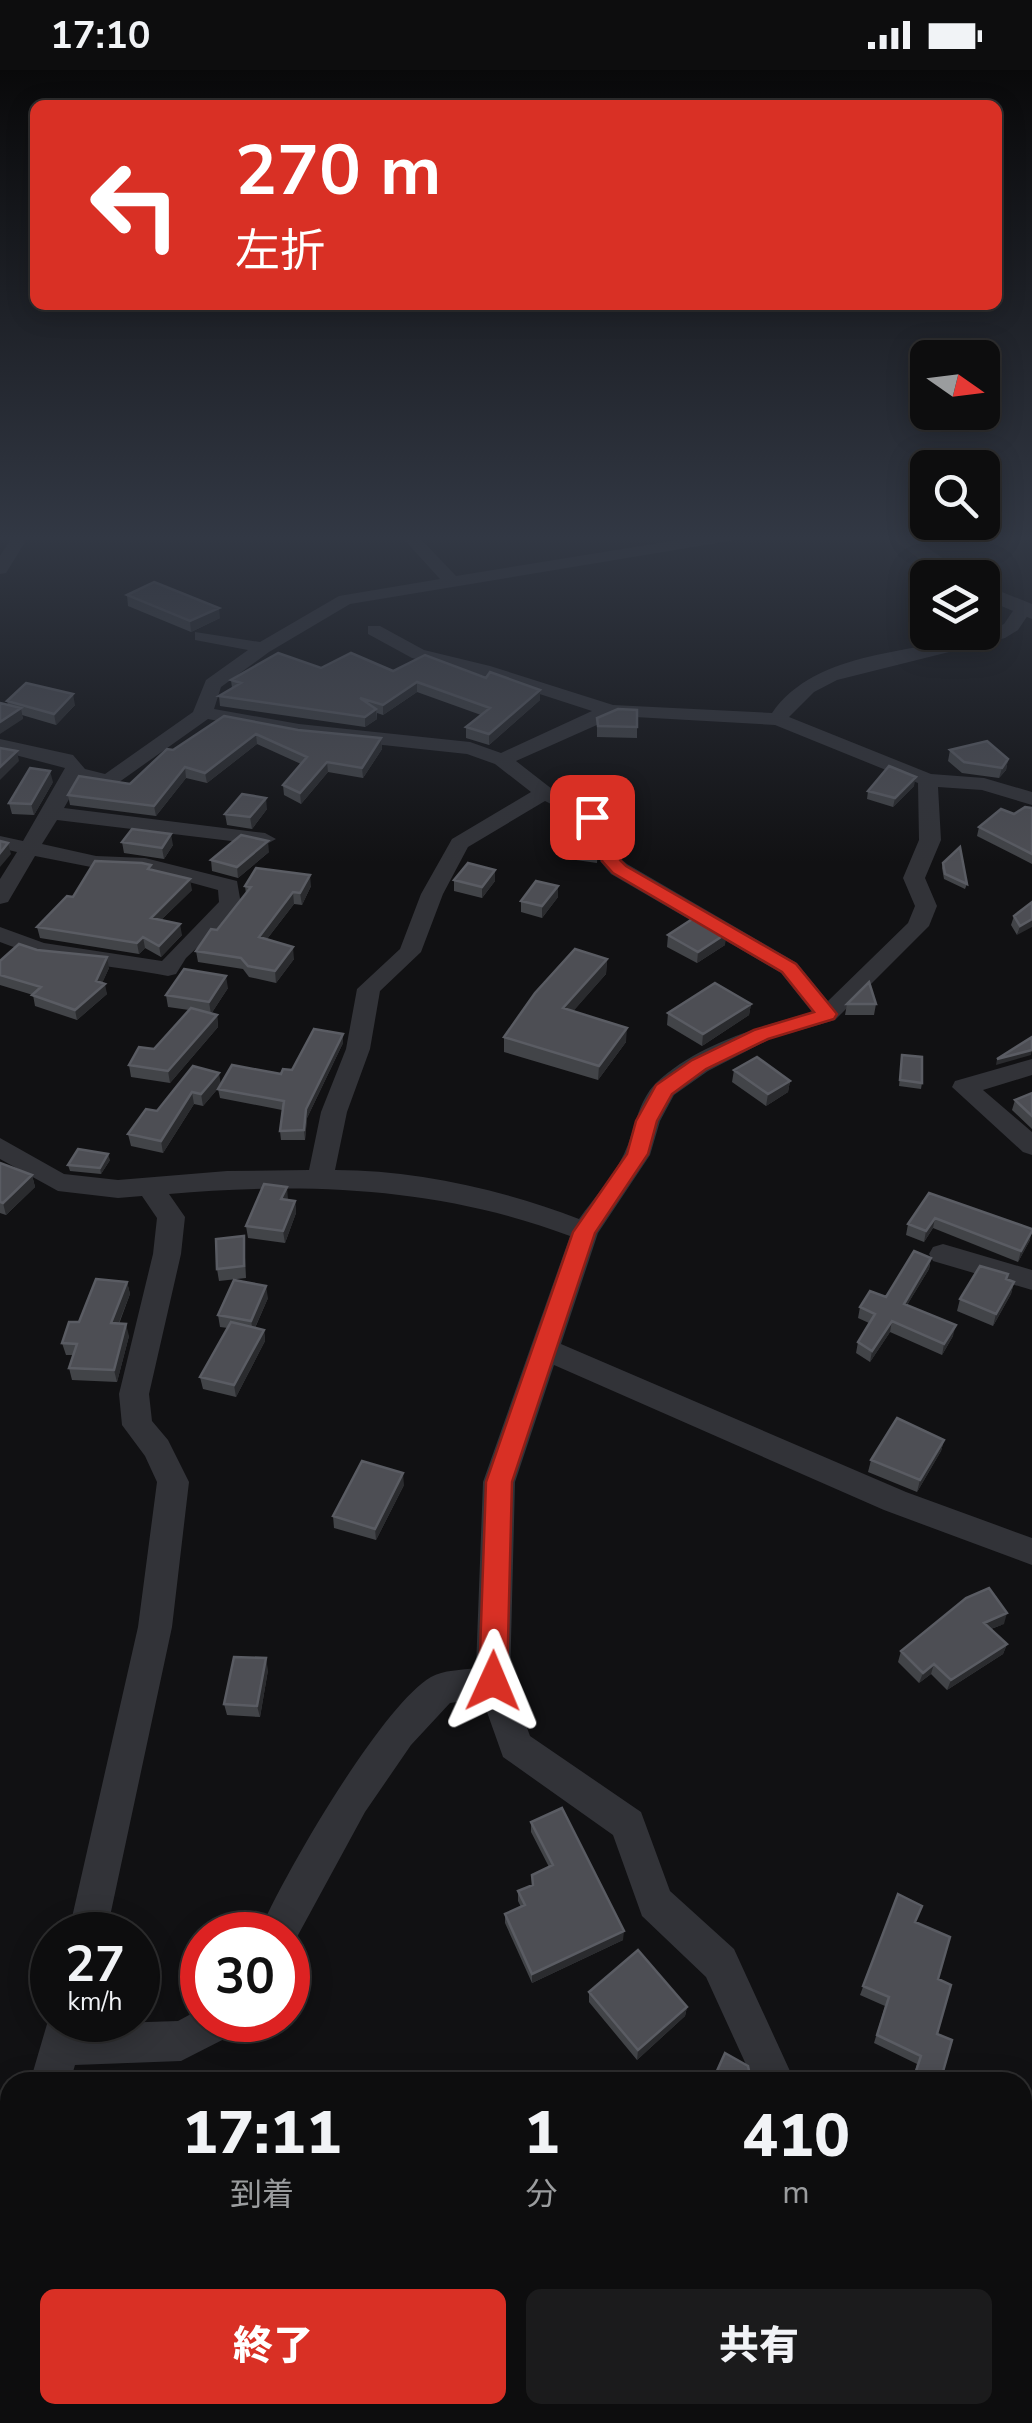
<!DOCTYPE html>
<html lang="ja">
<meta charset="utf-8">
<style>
body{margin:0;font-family:"Nunito Sans","Noto Sans JP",sans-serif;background:#1b1b1c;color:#f1f3f6;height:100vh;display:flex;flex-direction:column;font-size:38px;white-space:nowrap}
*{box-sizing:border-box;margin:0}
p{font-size:32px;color:#9a9c9e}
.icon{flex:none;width:55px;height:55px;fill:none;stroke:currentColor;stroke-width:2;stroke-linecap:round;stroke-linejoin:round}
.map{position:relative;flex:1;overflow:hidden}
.details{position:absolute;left:0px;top:2002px;width:1032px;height:352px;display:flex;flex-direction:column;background:#0d0d0e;border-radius:30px 30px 0 0;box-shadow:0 5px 25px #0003,0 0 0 2px #2d2d2e}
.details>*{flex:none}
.top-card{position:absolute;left:30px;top:30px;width:972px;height:210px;border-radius:15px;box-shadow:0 5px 25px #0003,0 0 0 2px #2d2d2e;background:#d93025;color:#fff;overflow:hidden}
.needle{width:65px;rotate:104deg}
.fabs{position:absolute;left:910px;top:270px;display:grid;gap:20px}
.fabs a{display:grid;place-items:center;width:90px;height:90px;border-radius:15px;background:#0d0d0e;box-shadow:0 5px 25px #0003,0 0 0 2px #2d2d2e;font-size:50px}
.speed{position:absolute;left:30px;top:1842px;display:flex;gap:20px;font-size:50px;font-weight:700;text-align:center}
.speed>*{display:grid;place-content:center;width:130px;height:130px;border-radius:50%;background:#0d0d0e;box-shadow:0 5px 25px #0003,0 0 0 2px #2d2d2e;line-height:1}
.speed small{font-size:25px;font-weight:400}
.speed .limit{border:15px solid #d22;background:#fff;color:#111}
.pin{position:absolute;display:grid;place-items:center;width:85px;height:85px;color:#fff;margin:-42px;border-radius:20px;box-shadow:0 5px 15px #0006}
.me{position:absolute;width:110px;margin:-55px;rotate:1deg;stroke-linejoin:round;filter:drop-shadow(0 0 8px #0008)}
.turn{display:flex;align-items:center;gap:35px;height:210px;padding:0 40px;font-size:45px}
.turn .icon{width:130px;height:130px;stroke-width:2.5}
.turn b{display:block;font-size:70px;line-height:85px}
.eta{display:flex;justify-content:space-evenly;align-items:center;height:170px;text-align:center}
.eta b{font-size:60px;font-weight:800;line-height:70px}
.button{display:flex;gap:20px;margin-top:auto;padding:20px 40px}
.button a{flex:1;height:115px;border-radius:15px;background:#d93025;color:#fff;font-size:40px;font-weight:800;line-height:115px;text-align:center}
.button a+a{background:#1b1b1c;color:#f1f3f6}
.status{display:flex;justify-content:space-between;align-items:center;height:70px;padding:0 50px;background:#0d0d0e;direction:ltr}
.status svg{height:28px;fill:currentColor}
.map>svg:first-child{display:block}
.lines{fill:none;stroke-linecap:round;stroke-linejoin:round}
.minor{fill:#323338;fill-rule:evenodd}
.tertiary{fill:#323338;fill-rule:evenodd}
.wall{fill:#424448}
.shaded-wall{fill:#2a2b2e}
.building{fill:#4d4e54;stroke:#5a5c63;stroke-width:2.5}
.route{fill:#d93025;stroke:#8d1f18;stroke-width:2.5}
</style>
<div class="status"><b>17:10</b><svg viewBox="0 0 49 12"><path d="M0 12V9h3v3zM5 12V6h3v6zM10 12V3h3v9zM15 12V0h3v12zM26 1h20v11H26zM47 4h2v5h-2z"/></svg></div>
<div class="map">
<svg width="1032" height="2353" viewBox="0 0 1032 2353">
<rect width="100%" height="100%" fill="#111113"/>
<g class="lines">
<path class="minor" d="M14,464h16l-24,39 -6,1v-18z
M222,464h38l-8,5 -30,1z
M399,464h17l40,42 259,-42h34l-8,5 -391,65 -81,48 -48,35 -7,22 85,15 171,18 31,11 91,-42 -114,-37 -66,-16 -44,-24v-8h12l44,24 66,16 123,39 159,8c44,-64 146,-60 214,-80l18,-9 13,-19 15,4 -14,21 -13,8 -168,42 -23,12 -25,25 142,57 53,4 48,14v13l-50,-15 -44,-3 3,53 -16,38 12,28 -8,20 -94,94 -65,19 -62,32 -34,24 -14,26 -10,34 -52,78 -37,111 345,148 126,46v27l-148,-55 -330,-145 -39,117 -5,199 20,55 111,76 29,79 64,58 61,133h-41l-48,-105 -64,-61 -29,-81 -110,-78 -21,-59 -32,5 -39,42 -46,67 -74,136 -3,2v-15h-30c23,-56 123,-229 173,-258 12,-7 31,-7 45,-9l7,-186 87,-246c-130,-49 -264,-54 -401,-42l16,23 -4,37 -32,140 3,27 16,19 21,42 -17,145 -66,308h-38l70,-308 19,-145 -12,-26 -23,-31 -3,-31 34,-140 4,-36 -15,-22 -24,2 -60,-7 -58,-32v-21l64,36 54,6 109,-9 82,-1 12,-58 25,-63 11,-60 43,-40 21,-55 31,-55 79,-47 -36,-28 -28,-10 -168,-18 -91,-17 -93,66 -35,-5 -16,28 201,25 11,6 -11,6 -208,-25 -15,24 54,12 49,2 92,23 4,23 -3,5 -52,49 -10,16 -8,2c-56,-11 -115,-13 -168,-34v-15l44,16 118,18 57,-59 -1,-12 -73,-20 -49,-2 -61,-12 -27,46 -8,2v-25l17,-27 -17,-4v-12l23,5 42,-73 -65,-17v-12l73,16 12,14 20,5 88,-62 13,-32 42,-30 -53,-10v-8l65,10 79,-46 101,-17zM617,646l158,9 143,58 1,57 -16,38 12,28 -7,17 -80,78 -31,-38 -170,-99 -5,-4 3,-20 -26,-27 -47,-24 -36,-28zM545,731l40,20 18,20 -3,20 11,13 170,99 31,39c-53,15 -115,32 -156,71 -19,19 -21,48 -32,71 -11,23 -30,44 -45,65 -76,-29 -162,-49 -244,-49l12,-58 23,-63 10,-58 41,-39 22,-58 25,-47z
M1032,989v16l-49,15 49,42v23l-9,-3 -71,-65 3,-6z
M943,1174l89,26v20l-99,-29 -4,-7 4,-7z
M52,1937v13h35l-1,4 92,-3 24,-13v12h38l-6,14 -53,27 -106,4 -5,17h-40z
M10,2121v62l-10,5v-63z
M954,2345h49l3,8h-49z"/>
<path class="tertiary" d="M886,464h23l61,44h-25z
M982,514l50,20v15l-50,-21z"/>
</g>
<path class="wall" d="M127,525l93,23 -29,14 -63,-26z
M321,598l165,10 54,12v10l-51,45 -23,-7v-11l15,-12 -64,-23 -34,23 -6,-2v6l-12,8 -145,-21 -1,-10 13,-8 -1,-8z
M7,631l68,4 -19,20 -34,-10 1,4 -15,-14z
M224,646l74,14 83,8 1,11 -19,29 -35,-6 -27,32 -17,-9 -1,-10 18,-21 -44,-20 -50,39 -21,-5 -30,38 -86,-11 -2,-10 62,-11 43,-34z
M597,648l40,9v11l-40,-1z
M950,680l58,9 -2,11 -7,8 -37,-5 -14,-12z
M53,712l-19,33 -22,-1 -3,-11z
M914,716l-21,21 -26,-8 1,-8z
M1032,738v56l-55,-28 2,-9z
M267,739l-15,20 -25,-4 -2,-11z
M599,761l-2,32 -28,-4v-11z
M122,772l51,3 -9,14 -40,-6z
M269,782l-31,26 -26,-7 -1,-11z
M943,793l24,21 -2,5 -21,-10 -2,-11z
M151,800l41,20 -31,30 21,15 -21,22 -16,-9 -6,6 -99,-16 -3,-11z
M454,810l41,1 -13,17 -28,-7z
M245,816h66l-9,19 -8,-1 -27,35 27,20 -18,24 -27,-6 -6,-8 -45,-7 -2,-11 21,-21 29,-36z
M558,827l-16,21 -21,-6v-11z
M1032,832l-15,33 -6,-10 3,-9z
M668,865l57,10 -28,18 -30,-16z
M37,880l72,18 -7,15 5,11 -30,26 -42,-14 -2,-11 -33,-10v-24z
M607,889l-1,15 -33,37 53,31 -28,38 -94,-28v-15z
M228,918l-17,26 6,1 1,12 -48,56 -39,-6 -2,-12 25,-16 35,-39 -21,-3 -2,-12z
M751,934l-2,11 -47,31 -35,-21 1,-12z
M847,934h29l-2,11h-29z
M343,973l-36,75 -2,22h-24l-1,-9 2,-21 -62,-12 -2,-9 2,-3 -17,20 -9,-2 -31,49 -32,-7 -3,-12 29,-23 36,-45 28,18 60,-10z
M902,985l20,28 -1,6 -22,-3z
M734,1000l56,11 -2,11 -22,14 -34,-24z
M1032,1023v36l-20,-19 3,-10z
M110,1090l-9,14 -31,-3 -2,-6z
M0,1093l32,12 3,12 -29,28 -6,-2z
M929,1123l101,47 -12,22 -85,-34 -9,14 -18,-7 2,-11z
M288,1129v1l7,1 1,12 -11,30 -37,-5 -2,-12z
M244,1166l2,42 -27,3 -2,-12z
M931,1188l-2,11 -22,36 46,31 -11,19 -52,-23 -20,30 -14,-9 2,-11 11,-19 -11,-5 2,-11 26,-10z
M1008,1204l-1,6 7,2 -3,12 -18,32 -36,-15 3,-12z
M127,1212l3,12 -11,30 10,12 -12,46 -45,-2 -3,-12 4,-13h-7l-4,-12 17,-21z
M268,1228l-13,30 9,2 1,11 -29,56 -33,-8 -3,-12 28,-49 -8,-1 -2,-12z
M944,1370l-3,11 -24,41 -49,-20 3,-12z
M404,1415l-28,55 -42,-12 -1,-12z
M1004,1554l-13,5 16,15 -4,10 -56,36 -16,-16 -12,9 -21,-21 3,-11z
M268,1600l-8,47 -33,-2 -3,-11z
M531,1752l92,118 -91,43 -27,-60v-9l16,-7 -3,-6v-10l14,-6v-10l17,-8 -18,-35z
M898,1824l18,29 22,56 -1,55 3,48h-28l5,-18 -43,-21 11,-37 -25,-11z
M589,1922l98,15 -2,9 -48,44 -48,-58z
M675,2345h82l5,8h-83z"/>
<path class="shaded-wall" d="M219,538l1,10 -29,14 -1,-11z
M417,612v10l-34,23v-10z
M540,620v10l-51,45v-11z
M73,624l2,11 -19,20 -2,-11z
M21,638l2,11 -23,15v-12z
M376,639l1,10 -12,8v-10z
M256,664l1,10 -50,39 -2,-10z
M381,668l1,11 -19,29 -1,-10z
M17,681l2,10 -19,19v-13z
M1008,689l-2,11 -7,8 3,-10z
M327,692l1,10 -27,32 -1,-11z
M185,697l1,11 -30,38 -2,-10z
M50,701l3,11 -19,33 -3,-11z
M916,707l-2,9 -21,21 2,-9z
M266,728l1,11 -15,20 -2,-12z
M171,764l2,11 -9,14 -2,-11z
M268,771l1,11 -31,26 -1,-11z
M8,773l3,11 -11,13v-14z
M495,800v11l-13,17v-11z
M310,805l1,11 -9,19 -2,-12z
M190,809l2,11 -40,39 -1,-11z
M558,816v11l-16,21v-12z
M293,822l1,12 -34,44 -1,-11z
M1032,849v8l-15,8 3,-9z
M180,854l2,11 -21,22 -2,-11z
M727,863l-2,12 -28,18 1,-11z
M143,867l2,11 -6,6 -2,-11z
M293,877l1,12 -18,24 -1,-12z
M107,887l2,11 -9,20 5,-4 2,10 -30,26 -2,-10 21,-29z
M607,889l-1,15 -43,49v-15z
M226,906l2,12 -17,26 -2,-12z
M751,934l-2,11 -47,31 1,-12z
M217,945l1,12 -48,56 -2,-12z
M627,958l-1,14 -28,38 1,-14z
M343,964v9l-36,75 -2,22 -1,-10 2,-21z
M1032,980l-1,5 -35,10 1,-6z
M219,1003l2,12 -18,21 -2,-12z
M790,1011l-2,11 -22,14 2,-12z
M192,1022l2,12 -31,49 -2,-12z
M108,1084l2,6 -9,14 -1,-6z
M32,1105l3,12 -29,28 -3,-12z
M287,1117l1,12 -5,12 -2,-12z
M295,1131l1,12 -11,30 -2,-12z
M935,1148l-2,10 -9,14 2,-11z
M1032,1161l-2,9 -12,22 3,-11z
M931,1188l-2,11 -28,46 3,-11z
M127,1212l3,12 -16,41 -3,-12z
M1014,1212l-3,12 -18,32 3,-12z
M266,1216l2,12 -15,34 -2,-11z
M892,1251l-2,11 -20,30 2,-11z
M126,1254l3,12 -12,46 -3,-12z
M956,1255l-3,11 -11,19 2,-11z
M264,1260l1,11 -29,56 -2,-12z
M944,1370l-3,11 -24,41 3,-12z
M403,1403l1,12 -28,55 -1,-11z
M1007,1543l-3,11 -24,9 4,-10z
M1007,1574l-4,10 -56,36 4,-10z
M266,1588l2,12 -8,47 -3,-11z
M934,1594l-3,10 -12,9 4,-10z
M624,1861l-1,9 -91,43v-9z
M687,1937l-2,9 -48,44 1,-10z
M188,2345h11l-9,8h-10z"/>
<path class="building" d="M154,512l65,26 -29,13 -63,-26z
M278,583l43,15 30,-15 42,18 32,-16 61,23 4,-6 50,18 -51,44 -23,-7 24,-19 -73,-26 -34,23 -23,-7 16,11 -11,8 -146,-21 22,-13 -10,-3z
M26,613l47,11 -19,20 -47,-13z
M0,633l21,5 -21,14z
M618,639l19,1v17l-39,-1 -1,-8z
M224,646l74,14 83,8 -19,30 -35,-6 -27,31 -17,-8 24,-28 -51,-23 -51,39 -20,-6 -31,39 -86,-11 11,-19 51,8 37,-35 6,1z
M987,671l21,18 -6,9 -38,-6 -14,-12z
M0,678l17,3 -17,16z
M889,696l27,11 -21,21 -27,-7z
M30,698l20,3 -19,33 -22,-1z
M242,724l24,4 -16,19 -25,-3z
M1025,737l7,1v46l-53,-27 22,-18 13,5z
M581,754l18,7 -1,21 -29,-4z
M132,759l39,5 -9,14 -40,-6z
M241,765l27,6 -31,26 -26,-7z
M0,771l8,2 -8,10z
M960,777l7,37 -22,-10 -2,-11z
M95,791l47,2 9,2 -3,4 42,10 -39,39 29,6 -21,22 -16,-9 -6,6 -100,-16 30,-31 6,1z
M468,793l27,7 -13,17 -28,-7z
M256,798l54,7 -10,18 -7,-1 -34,45 34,10 -18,24 -27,-5 -7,-8 -45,-7 15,-22 6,1 34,-43 -6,-1z
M536,811l22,5 -16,20 -21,-5z
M1032,832v17l-12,7 -6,-10z
M697,846l30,17 -29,19 -30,-17z
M19,874l18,6 70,7 -11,24 9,3 -30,26 -43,-15 9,-8 -41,-12v-14z
M575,879l32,10 -44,49 64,20 -28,38 -95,-29 31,-44z
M184,899l42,7 -17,26 -43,-7z
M869,912l7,22h-29z
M715,913l36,21 -48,30 -35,-21z
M191,938l26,7 -49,56 -39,-6 10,-18 15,2z
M314,959l29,5 -37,75 -2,21 -24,1 4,-30 -66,-12 14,-24 49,9 2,-5 9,1z
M1032,967v13l-35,9z
M902,985l20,2v26l-22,-3z
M757,987l33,24 -22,13 -34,-24z
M193,996l26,7 -18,21 -9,-2 -31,49 -33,-7 18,-25 11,2z
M1032,1023v23l-17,-16z
M78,1079l30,5 -8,14 -32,-3z
M0,1093l32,12 -29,28 -3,-1z
M264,1114l23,3 -6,12 14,2 -12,30 -37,-5z
M929,1123l103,36v2l-11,20 -86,-33 -9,13 -18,-7z
M244,1166v30l-27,3 -1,-30z
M914,1181l17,7 -27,46 52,21 -12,19 -52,-23 -20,30 -14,-9 17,-28 -15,-7 10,-16 16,6z
M980,1196l28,8 -2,5 8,3 -18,32 -36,-15z
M96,1209l31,3 -16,41 15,1 -12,46 -45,-2 8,-24 -15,-1 7,-21h10z
M234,1210l32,6 -15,35 -33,-6z
M231,1252l33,8 -30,55 -34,-8z
M897,1348l47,22 -24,40 -49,-20z
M362,1391l41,12 -28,56 -42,-13z
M989,1518l18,25 -23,10 23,21 -56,36 -17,-16 -11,9 -22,-22 65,-53z
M234,1587l32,1 -9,48 -33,-2z
M562,1738l62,123 -92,43 -27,-60 20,-9 -7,-14 15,-6 -1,-10 21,-10 -22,-43z
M898,1824l24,12 -7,16 35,15 -12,42 13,6 -14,49 15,6 -12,42h-7l-18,-8 6,-18 -44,-21 12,-38 -26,-11z
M638,1880l49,57 -49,43 -49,-58z
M725,1983l23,13 3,14 5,2h-44z
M10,2217v31l-9,-6z
M111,2345h17l9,8h-31z
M175,2345h13l-8,8z
M356,2345h52l2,4 -5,4h-55z
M478,2345h82l5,8h-96z
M680,2345h77l5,8h-78z"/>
<linearGradient id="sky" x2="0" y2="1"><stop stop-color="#09090a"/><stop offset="0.59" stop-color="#323844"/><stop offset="1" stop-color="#323844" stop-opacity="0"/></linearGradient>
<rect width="1032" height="793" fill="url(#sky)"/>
<path class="route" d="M592,742l31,28 -3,20 6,6 170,98 41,50 -3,5 -66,20 -62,30 -34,25 -15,27 -9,33 -53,79 -83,249 -5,199 -4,9 -10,4 -10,-4 -4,-9 7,-199 87,-250 54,-78 9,-33 20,-36 36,-25 62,-30 60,-18 -32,-40 -169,-99 -11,-12 3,-20 -22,-24z"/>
</svg>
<div class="fabs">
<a><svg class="needle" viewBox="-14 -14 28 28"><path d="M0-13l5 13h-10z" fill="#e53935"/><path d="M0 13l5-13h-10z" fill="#9a9c9e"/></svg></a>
<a><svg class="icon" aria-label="search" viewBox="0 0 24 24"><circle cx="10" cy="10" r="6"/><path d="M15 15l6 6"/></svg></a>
<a><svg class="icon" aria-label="layers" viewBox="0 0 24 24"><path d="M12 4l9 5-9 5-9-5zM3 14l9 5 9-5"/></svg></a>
</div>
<div class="speed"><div>27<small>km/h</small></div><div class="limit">30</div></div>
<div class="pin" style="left:592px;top:747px;background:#d93025"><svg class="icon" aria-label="arrive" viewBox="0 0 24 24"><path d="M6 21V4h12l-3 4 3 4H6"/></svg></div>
<svg class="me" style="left:493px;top:1611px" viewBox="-20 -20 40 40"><path d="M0-17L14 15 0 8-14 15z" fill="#d93025" stroke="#fff" stroke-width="4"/></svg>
<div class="top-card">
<div class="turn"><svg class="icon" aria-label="left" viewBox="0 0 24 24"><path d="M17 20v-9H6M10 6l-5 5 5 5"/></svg><div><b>270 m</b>左折</div></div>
</div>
<section class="details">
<div class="eta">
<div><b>17:11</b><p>到着</p></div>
<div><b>1</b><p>分</p></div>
<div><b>410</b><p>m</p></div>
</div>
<div class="button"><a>終了</a><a>共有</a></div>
</section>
</div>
